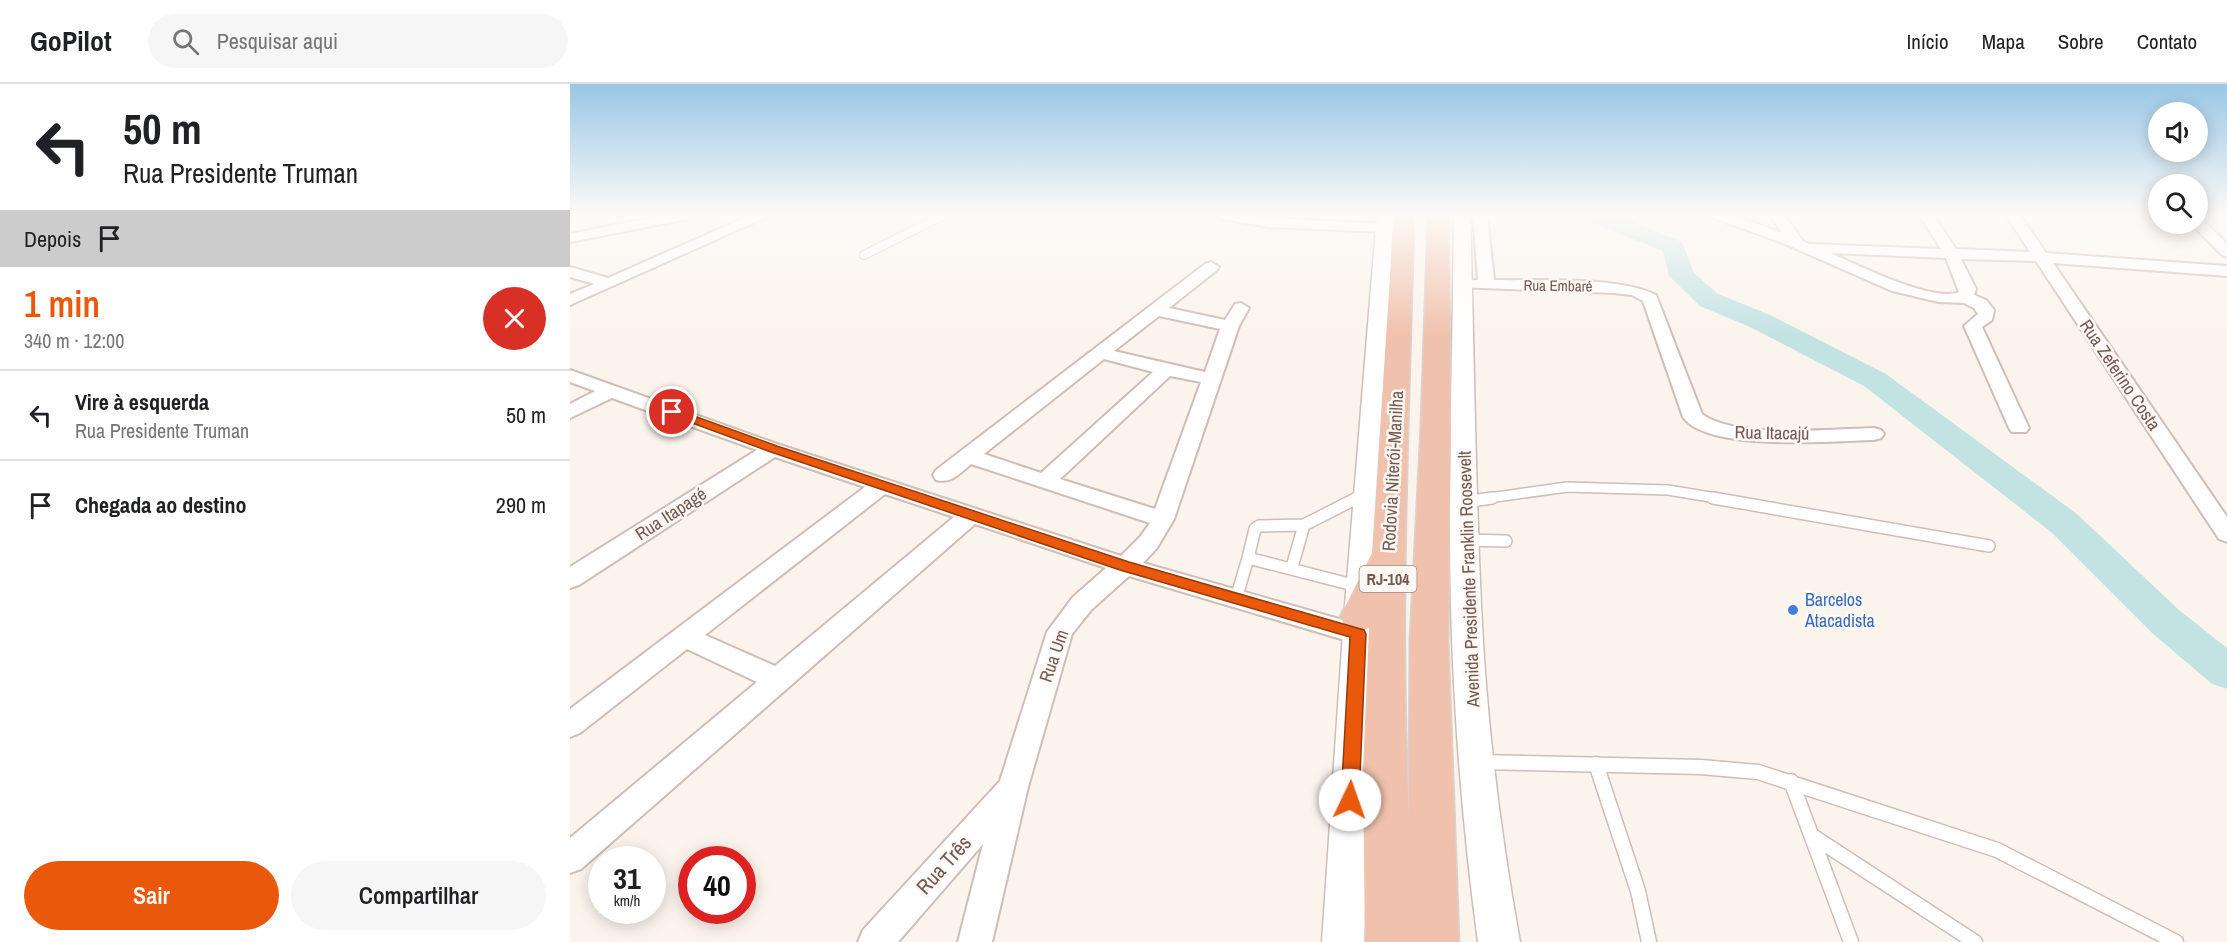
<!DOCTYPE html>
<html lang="pt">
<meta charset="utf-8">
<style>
body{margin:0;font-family:"Archivo Narrow",sans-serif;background:#f6f6f6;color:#202124;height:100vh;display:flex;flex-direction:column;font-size:22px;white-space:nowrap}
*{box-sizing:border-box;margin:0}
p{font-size:20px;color:#757577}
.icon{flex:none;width:33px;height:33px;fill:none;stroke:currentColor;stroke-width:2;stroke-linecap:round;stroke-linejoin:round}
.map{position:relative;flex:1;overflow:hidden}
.details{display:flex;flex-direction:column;background:#fff;width:570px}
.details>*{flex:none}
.top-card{background:#fff;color:#202124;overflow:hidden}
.controls{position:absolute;left:1578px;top:18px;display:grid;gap:12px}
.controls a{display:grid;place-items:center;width:60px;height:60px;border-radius:50%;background:#fff;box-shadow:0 3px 15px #0003;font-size:30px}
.speed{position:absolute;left:18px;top:762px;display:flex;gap:12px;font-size:30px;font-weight:700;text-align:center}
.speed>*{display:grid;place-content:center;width:78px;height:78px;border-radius:50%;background:#fff;box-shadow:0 3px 15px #0003;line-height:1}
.speed small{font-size:15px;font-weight:400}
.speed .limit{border:9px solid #d22;background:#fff;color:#111}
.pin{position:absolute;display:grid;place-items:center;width:51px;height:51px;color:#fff;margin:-26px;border:3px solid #fff;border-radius:50%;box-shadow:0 2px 6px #0007}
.me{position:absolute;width:66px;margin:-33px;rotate:3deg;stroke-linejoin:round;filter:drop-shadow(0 0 4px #0008)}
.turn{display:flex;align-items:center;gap:21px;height:126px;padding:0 24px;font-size:27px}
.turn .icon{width:78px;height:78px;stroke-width:2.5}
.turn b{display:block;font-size:42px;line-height:51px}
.then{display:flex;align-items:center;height:57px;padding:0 24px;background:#0003;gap:12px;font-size:22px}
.round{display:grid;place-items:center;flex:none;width:63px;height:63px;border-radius:32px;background:#f6f6f6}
.overview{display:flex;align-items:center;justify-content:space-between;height:102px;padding:0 24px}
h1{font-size:36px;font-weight:600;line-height:45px;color:#ea580c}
.primary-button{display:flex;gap:12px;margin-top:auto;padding:12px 24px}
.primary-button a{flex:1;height:69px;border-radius:36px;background:#ea580c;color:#fff;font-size:24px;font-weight:600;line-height:69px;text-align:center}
.primary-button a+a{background:#f6f6f6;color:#202124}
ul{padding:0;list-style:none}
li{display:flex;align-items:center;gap:18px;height:90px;padding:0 24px;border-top:2px solid #e0e0e0}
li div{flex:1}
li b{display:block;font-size:22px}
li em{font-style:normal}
header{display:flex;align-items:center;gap:36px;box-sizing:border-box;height:84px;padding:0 30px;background:#fff;border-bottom:2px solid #e0e0e0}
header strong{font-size:28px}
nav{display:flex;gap:33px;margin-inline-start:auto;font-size:21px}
.search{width:420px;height:54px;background:#f6f6f6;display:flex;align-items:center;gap:15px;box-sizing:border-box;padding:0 21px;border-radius:33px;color:#757577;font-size:22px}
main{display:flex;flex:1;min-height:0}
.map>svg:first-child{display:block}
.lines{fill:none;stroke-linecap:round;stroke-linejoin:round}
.river{fill:#c3e3e3;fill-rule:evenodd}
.service-far3-casing{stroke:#cfbdb6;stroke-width:10}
.service-far2-casing{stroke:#cfbdb6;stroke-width:12}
.service-far1-casing{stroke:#cfbdb6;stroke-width:14}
.service-casing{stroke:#cfbdb6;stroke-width:17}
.minor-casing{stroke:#cfbdb6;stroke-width:4}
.tertiary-casing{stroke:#cfbdb6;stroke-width:3}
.trunk-casing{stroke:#d8d1cf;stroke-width:3}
.service-far3{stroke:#fff;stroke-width:8}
.service-far2{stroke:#fff;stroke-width:9}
.service-far1{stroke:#fff;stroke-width:11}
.service{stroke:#fff;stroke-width:14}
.minor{fill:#fff;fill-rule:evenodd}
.tertiary{fill:#fff;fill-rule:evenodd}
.trunk{fill:#f0c2ad;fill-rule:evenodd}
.route{fill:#ea580c;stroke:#983908;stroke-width:1.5}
.shop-dot{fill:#3f7fe0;stroke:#fef8f4;stroke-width:2}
.labels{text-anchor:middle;stroke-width:5;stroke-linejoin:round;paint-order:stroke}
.far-street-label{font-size:15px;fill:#755952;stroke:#fef8f4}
.shield{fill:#fef8f4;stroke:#9e8983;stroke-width:1.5}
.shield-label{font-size:16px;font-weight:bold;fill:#755952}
.street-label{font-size:18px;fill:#755952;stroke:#fef8f4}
.shop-label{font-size:18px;fill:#366cbe;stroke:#fef8f4;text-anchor:start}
.near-street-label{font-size:21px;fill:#755952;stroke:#fef8f4}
</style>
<header>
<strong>GoPilot</strong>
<div class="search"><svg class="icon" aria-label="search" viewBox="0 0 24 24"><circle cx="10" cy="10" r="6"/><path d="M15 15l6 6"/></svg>Pesquisar aqui</div>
<nav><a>Início</a><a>Mapa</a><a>Sobre</a><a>Contato</a></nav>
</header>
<main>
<section class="details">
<div class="top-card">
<div class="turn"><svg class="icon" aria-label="left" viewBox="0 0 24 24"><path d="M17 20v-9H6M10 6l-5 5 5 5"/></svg><div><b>50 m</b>Rua Presidente Truman</div></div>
<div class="then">Depois<svg class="icon" aria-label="arrive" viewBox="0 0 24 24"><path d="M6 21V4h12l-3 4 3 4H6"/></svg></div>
</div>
<div class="overview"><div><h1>1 min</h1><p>340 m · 12:00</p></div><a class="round" style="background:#d93025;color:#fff"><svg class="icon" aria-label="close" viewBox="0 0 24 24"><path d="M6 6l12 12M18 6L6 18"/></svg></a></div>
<ul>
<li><svg class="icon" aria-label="left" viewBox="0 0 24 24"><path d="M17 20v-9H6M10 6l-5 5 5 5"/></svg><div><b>Vire à esquerda</b><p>Rua Presidente Truman</p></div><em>50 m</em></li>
<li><svg class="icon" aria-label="arrive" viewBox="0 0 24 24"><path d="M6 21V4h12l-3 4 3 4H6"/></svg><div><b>Chegada ao destino</b></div><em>290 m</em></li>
</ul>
<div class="primary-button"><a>Sair</a><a>Compartilhar</a></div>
</section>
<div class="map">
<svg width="1657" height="858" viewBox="0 0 1657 858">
<rect width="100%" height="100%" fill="#fbf4ed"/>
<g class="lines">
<path class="river" d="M1013,131h32l67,27 12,31 24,21 52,21 116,59 191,140 102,96 48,38v41l-15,-5 -61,-52 -100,-100 -187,-146 -114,-59 -50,-21 -31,-30 -6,-25 -77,-31z"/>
<g class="service-far3-casing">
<path id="service-far3" d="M294,171l80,-40"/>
</g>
<g class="service-far2-casing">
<path id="service-far2" d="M784,415l12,-6
M912,415l85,-12 101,3 54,9"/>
</g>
<g class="service-far1-casing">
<path id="service-far1" d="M787,414l-53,27 -45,1 -4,3 -7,29 113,29
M1143,414l276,48
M894,418l28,-4
M894,456l42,1
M722,483l12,-42
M666,515l12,-41"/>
</g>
<g class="service-casing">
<path id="service" d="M909,678l222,5 57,5 239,78 179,92
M1026,680l42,127 11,51
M1221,697l60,161
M1241,751l164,107"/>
</g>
<g class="minor-casing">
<path id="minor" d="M94,131h30l-7,4 -117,23v-8z
M181,131h20l-201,90v-11l24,-10 -24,-7v-10l38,11z
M645,131l169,9 7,4 -7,4 -115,-5 -47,-8z
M903,131h14l7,65c44,1 124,-4 162,15l46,119c33,25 129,15 172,14l7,2 3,4 -3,4 -7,2c-41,1 -167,12 -191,-23l-40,-116 -11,-6 -19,-2 -156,-6 -2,-3 2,-3 21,-1z
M1142,131h21l49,18 -12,-18h14l19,26 6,3 132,5 -22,-34h14l23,34 74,3 -24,-37h14l26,38 181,13v10l-174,-13 174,254v25l-8,-3 -183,-278 -75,-2 15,30 -2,6 12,5 8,10 -2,10 -10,7 47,101 -3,4h-14l-3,-4 -45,-102 14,-12 -4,-6 -10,-5 -25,-1 -47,-11 -109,-48 -69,-25zM1261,169l115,5 13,34c-25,11 -102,-27 -128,-39z
M1628,135l5,1 24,24v13l-5,-2 -31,-31h7z
M641,178l8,5 -2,3 -48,38 56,12 10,-16 6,-1 8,5 -10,18 -65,193 -17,29 -14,15 224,64 4,7 -4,7 -9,3 -229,-68 -38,34 -19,24 -44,153 -36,155h-34l25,-98 -85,98h-40l5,-12 137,-149 47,-149 26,-35 33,-29 -131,-44 -394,345 -11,4v-35l187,-156 -70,-33 -107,84 -10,4v-28l295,-222 -90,-30 -196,128 -9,3v-21l187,-117 -145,-52 -42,20v-14l25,-13 -25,-9v-12l210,75 341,111 19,-19 10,-14 -179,-59c-11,9 -19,20 -35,16l-3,-5 3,-5 269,-206zM589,232l61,13 -15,43 -91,-21zM534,275l49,13 -112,101 -57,-19zM600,292l31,6 -46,127 -95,-30zM315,410l69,23 -179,149 -70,-31z"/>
</g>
<g class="tertiary-casing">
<path id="tertiary" d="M807,131h16l-19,402 -10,325h-42l22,-325z
M884,131h16c4,130 5,260 11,390 5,113 19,226 39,337h-42c-15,-111 -24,-223 -27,-335 -3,-131 2,-261 3,-392z"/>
</g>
<g class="trunk-casing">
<path id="trunk" d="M824,131h20c-5,201 -15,402 -5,603l1,-178 11,-213 7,-212h20l3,212 -3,213 11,302h-94l-2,-171 6,-143 -10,3 -13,-4 -6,-10 32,-64z"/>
</g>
<use href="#service-far3" class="service-far3"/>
<use href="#service-far2" class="service-far2"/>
<use href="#service-far1" class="service-far1"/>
<use href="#service" class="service"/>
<use href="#minor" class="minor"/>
<use href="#tertiary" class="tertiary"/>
<use href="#trunk" class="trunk"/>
</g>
<linearGradient id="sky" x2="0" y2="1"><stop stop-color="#99c7e6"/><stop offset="0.52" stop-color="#fdfaf7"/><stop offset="1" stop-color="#fdfaf7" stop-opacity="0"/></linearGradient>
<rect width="1657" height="251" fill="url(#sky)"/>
<path class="route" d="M102,324l105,38 352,116 235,68 2,4 -7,166 -2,5 -7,3 -7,-3 -2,-5 9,-163 -230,-67 -352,-119 -100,-37 -2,-2z"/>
<circle class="shop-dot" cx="1223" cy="526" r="6"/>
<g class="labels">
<g class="far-street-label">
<text transform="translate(988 202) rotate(1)" y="5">Rua Embaré</text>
</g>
<rect class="shield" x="789.5" y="482" width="57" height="26" rx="4.5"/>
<g class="shield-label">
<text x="818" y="501">RJ-104</text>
</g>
<g class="street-label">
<text transform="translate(1550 291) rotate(56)" y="6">Rua Zeferino Costa</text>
<text transform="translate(1202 349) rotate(1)" y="6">Rua Itacajú</text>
<text transform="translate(823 387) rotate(-87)" y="6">Rodovia Niterói-Manilha</text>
<text transform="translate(101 430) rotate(-33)" y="6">Rua Itapagé</text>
<text transform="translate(899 495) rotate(-92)" y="6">Avenida Presidente Franklin Roosevelt</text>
<text transform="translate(484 572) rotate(-71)" y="6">Rua Um</text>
</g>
<g class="shop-label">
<text x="1235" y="522">Barcelos<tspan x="1235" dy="21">Atacadista</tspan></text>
</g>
<g class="near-street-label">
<text transform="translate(374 781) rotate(-48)" y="7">Rua Três</text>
</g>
</g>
</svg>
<div class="controls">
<a><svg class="icon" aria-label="sound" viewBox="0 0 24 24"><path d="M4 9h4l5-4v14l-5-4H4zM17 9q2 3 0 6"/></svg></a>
<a><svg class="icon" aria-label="search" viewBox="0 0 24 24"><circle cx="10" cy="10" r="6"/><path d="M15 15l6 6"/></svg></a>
</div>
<div class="speed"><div>31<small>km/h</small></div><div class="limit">40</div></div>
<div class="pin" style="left:102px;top:328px;background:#d93025"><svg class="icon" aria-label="arrive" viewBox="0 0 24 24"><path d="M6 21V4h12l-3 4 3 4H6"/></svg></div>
<svg class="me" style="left:780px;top:716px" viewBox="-20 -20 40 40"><circle r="19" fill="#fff"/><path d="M0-13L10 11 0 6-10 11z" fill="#ea580c"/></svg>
</div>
</main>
